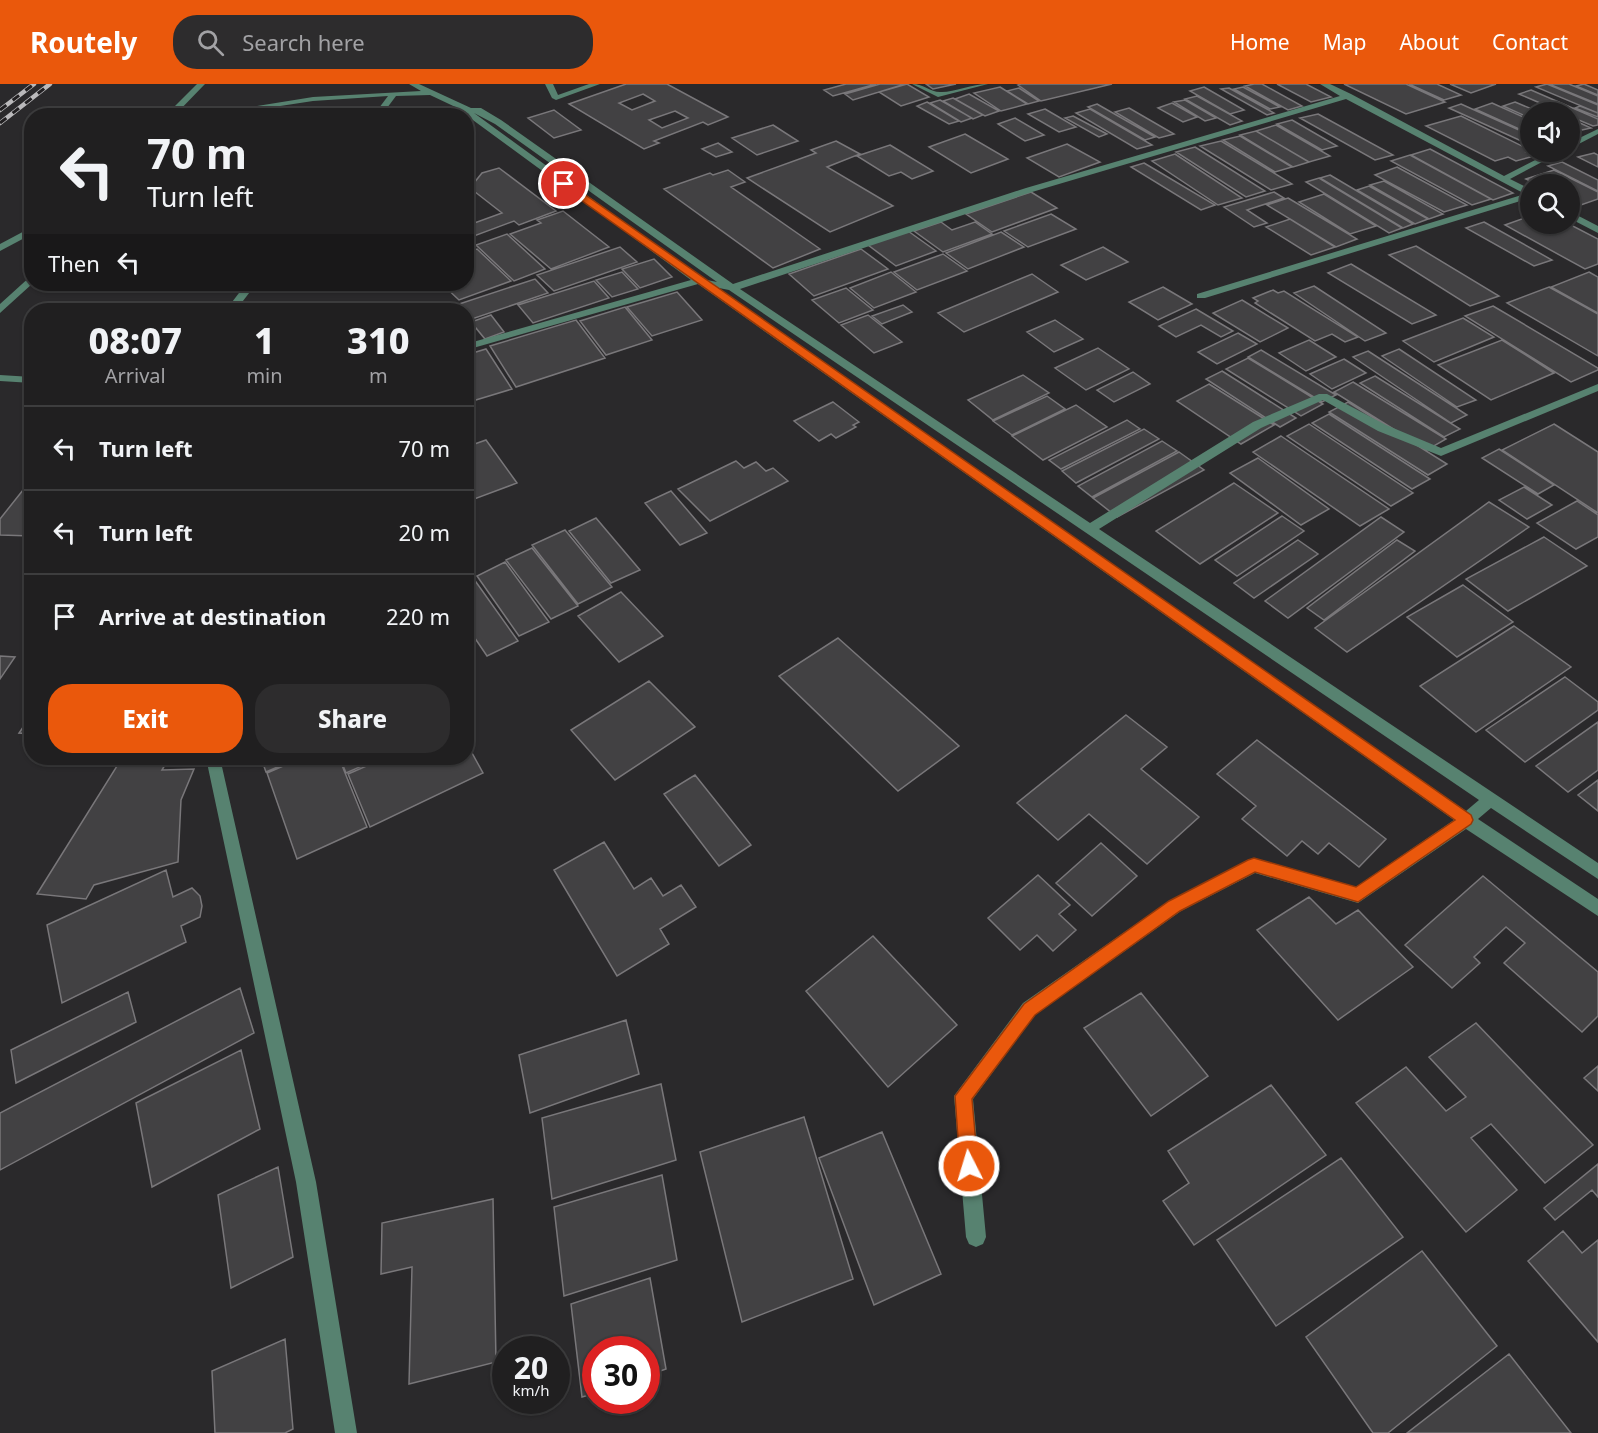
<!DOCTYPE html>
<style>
body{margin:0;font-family:"Noto Sans",sans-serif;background:#2d2c2d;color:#f1f3f6;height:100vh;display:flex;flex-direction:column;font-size:22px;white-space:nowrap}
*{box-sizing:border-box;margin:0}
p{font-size:20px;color:#a2a2a5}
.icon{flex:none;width:33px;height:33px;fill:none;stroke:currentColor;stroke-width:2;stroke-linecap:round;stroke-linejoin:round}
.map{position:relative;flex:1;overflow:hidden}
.drawer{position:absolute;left:24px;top:219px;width:450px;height:462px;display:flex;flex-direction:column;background:#201f20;border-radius:24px;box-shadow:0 2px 4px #0004,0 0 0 2px #3d3d3e}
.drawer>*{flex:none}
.guide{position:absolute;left:24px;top:24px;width:450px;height:183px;border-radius:24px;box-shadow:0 2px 4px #0004,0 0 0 2px #3d3d3e;background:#201f20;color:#f1f3f6;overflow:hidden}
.tools{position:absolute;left:1520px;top:18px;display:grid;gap:12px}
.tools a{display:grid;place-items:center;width:60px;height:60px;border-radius:50%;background:#201f20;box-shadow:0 2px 4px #0004,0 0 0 2px #3d3d3e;font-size:30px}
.speed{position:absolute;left:492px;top:1252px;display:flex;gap:12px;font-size:30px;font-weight:700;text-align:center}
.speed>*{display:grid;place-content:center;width:78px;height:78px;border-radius:50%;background:#201f20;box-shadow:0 2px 4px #0004,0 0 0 2px #3d3d3e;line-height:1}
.speed small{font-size:15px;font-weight:400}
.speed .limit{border:9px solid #d22;background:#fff;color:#111}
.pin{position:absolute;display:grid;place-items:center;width:51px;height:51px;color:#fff;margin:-26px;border:3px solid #fff;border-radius:50%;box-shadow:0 2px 6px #0007}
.me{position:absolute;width:66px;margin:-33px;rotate:355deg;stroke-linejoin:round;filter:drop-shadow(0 0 4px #0008)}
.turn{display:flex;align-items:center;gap:21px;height:126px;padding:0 24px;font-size:27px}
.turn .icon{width:78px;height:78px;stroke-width:2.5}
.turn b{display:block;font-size:42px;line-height:51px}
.then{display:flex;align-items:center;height:57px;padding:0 24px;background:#0003;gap:12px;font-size:22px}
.eta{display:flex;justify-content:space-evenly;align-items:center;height:102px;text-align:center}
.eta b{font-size:36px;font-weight:800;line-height:42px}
.cta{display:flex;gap:12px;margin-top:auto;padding:12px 24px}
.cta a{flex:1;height:69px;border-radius:24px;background:#ea580c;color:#fff;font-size:24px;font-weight:800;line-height:69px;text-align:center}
.cta a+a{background:#2d2c2d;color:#f1f3f6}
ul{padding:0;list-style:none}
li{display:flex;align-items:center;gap:18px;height:84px;padding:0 24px;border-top:2px solid #3d3d3e}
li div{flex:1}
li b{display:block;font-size:22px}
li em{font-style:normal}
header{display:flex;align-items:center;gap:36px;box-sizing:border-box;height:84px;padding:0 30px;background:#ea580c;color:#fff}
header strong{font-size:28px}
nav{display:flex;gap:33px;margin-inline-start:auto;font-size:21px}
.search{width:420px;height:54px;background:#2d2c2d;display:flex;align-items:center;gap:15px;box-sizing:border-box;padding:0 21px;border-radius:24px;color:#a2a2a5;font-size:22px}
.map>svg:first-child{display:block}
.building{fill:#424143;stroke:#79777a;stroke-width:1.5;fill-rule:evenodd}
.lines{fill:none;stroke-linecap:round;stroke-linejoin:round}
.minor{fill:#578270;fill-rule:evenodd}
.rail-casing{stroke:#bab9bb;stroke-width:4.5}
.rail{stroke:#211f21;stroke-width:3;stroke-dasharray:8;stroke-linecap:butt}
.route{fill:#ea580c;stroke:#983908;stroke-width:1.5}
</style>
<header>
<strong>Routely</strong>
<div class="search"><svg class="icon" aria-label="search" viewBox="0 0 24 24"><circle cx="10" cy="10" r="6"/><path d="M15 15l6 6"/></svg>Search here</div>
<nav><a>Home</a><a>Map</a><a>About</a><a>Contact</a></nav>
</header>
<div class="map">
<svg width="1598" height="1349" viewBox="0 0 1598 1349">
<rect width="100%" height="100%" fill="#2a292b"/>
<path class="building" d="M626,0h41l61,33 -20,8 -5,-3 -49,19 5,2 -15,6 -75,-45zM643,10l12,7 -23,9 -13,-7zM675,27l13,7 -26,10 -13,-8z
M846,0h30l-43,12 -9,-6z
M880,0h25l-52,16 -8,-6z
M907,0l22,13 -28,9 -22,-14z
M926,0h30l-23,5z
M1021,0h91l-71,17 -23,-16z
M1254,0h8l40,22 -14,4 -43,-24z
M1277,0h29l25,13 -20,5z
M1344,0h62l39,18 -39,12z
M1409,0h28l24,11 -17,5z
M1450,0h46l-25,9z
M1547,0l51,21v8l-62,-26z
M1549,0h20l29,12v8z
M1584,0l14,6v5l-22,-9z
M1000,3l27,17 -26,7 -27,-18z
M1204,3l40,23 -14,4 -40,-23z
M1243,3l37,20 -10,2 -36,-20z
M1019,4l20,13 -11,3 -21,-13z
M1229,4l45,25 -7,2 -46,-26z
M1531,6l67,29v6l-5,1 -24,-10v-4h-8l-42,-18z
M969,10l30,17 -14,5 -30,-17z
M1197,12l45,25 -12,4 -45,-26z
M953,14l30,17 -10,4 -30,-18z
M940,16l32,18 -11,4 -31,-19z
M1185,16l31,18 -11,3 -31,-19z
M927,18l32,19 -10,3 -32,-18z
M1515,18l24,10h-9v6l-27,-12z
M1172,19l25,14 -14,5 -25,-14z
M1492,19l38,17v14l-55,-25z
M1097,20l58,33 -10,3 -57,-33z
M1461,20l69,31v10l-81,-37z
M1539,21l17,7h-14l-12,-4z
M1580,22l18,7v4l-23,-9z
M1129,24l45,26 -15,4 -44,-26z
M1045,25l31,18 -17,5 -31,-18z
M1090,25l62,36 -15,4 -61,-36z
M554,26l27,20 -27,8 -26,-20z
M1318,30l75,41 -18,5 -75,-42z
M1073,32l34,18 -8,3 -34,-19z
M1461,32l69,34 -4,2 8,4 -18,5 -8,-4 -13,4 -69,-35z
M1015,34l29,17 -19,6 -27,-17z
M1569,34l22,10 -9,2 -13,-6z
M1292,36l45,26 -15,4 -45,-26z
M773,41l25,16 -41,14 -25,-17z
M1276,41l54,31 -21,6 -53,-31z
M1256,47l53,31 -16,5 -53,-32z
M965,50l43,25 -37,14 -42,-26z
M1240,52l52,31 -17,5 -52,-32z
M836,57l24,13 -33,13 66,39 -63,26 -83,-54 69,-25 -5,-3z
M1221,57l71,43 -21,6 -71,-44z
M718,59l14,9 -16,5 -14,-8z
M1067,60l33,18 -41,15 -32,-19z
M890,61l43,26 -21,8 -11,-7 -12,4 -32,-20z
M1195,63l70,44 -19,6 -70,-45z
M1430,65l83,44 -20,7 -82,-45z
M1594,69l4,2v12l-20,-10z
M1175,70l67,44 -24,7 -66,-44z
M1410,71l81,44 -19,6 -81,-44z
M1562,78l36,18v11l-50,-25z
M1144,79l71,42 -14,5 -70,-43z
M1397,83l70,38 -23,7 -69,-37z
M499,84l57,43 -37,14 -5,-4 -48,18v-13l36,-13 -32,-25 12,-15z
M728,86l17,12 -14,5 89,62 -47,19 -109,-79 46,-16 3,2z
M1554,86l44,22v7l-20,7 -9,-5v-17h-32l-11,-5z
M1330,91l83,49 -10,4 -83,-50z
M1319,94l83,50 -13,5 -83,-51z
M1384,97l59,33 -14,5 -59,-34z
M1369,102l59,33 -13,5 -58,-34z
M1031,108l26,16 -65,24 -26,-18z
M1274,108l10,6 -37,12 20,13 -13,4 -30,-20z
M1324,110l52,32 -26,8 -51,-32z
M1288,114l69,41 -21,8 -69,-42z
M563,127l46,36 -58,22 -41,-35 31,-11 -4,-3z
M1051,130l25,15 -48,18 -24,-16z
M1530,132v8h39l29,15v25l-13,5 -80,-44z
M1290,135l45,28 -24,8 -45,-28z
M941,138l11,8 23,-8 17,12 -49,18 -29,-21z
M1484,138l68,38 -18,6 -68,-38z
M908,147l28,20 -40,15 -28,-21z
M1001,148l23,15 -56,22 -22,-16z
M507,150l38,35 -31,12 -38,-36z
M1416,162l83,50 -29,10 -81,-51z
M620,163l17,15 -83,29 -17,-16z
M1103,163l25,15 -42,18 -25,-15z
M477,165l34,32 -52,19 -17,-16h24v-31z
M861,165l27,20 -74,27 -25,-22z
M943,170l24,17 -50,19 -23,-18z
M654,175l18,18 -32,11 -18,-19z
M1351,180l85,51 -24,9 -84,-51z
M622,188l16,17 -26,8 -16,-17z
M891,188l25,20 -42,16 -24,-20z
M1589,188l9,5v36l-47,-26z
M1032,190l26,18 -94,40 -26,-19z
M535,195l13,14 -82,28v-11h-25z
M594,197l15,17 -76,25 -15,-18z
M1314,202l72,47 -21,8 -71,-48z
M1163,203l29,17 -34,16 -29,-18z
M1549,203l49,27v42l-91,-53z
M846,204l27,22 -34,13 -27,-23z
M1273,206l5,3 6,-2 74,46 -13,5 -13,-8 -17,7 -60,-38 3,-2 -5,-3z
M677,208l25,28 -50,16 -25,-29z
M1242,216l46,28 -28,14 -47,-29z
M903,221l9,7 -30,12 -10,-8z
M1493,222l105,62v2l-27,12 -106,-66z
M625,223l27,33 -46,15 -26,-34z
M1196,225l37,22 -12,6 -20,-12 -25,12 -17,-11z
M491,231l13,17 -19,7 -14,-17z
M868,231l34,27 -28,11 -33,-28z
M1463,234l31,19 -60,25 -31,-21z
M576,236l29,38 -89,29 -26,-41z
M1055,236l28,19 -29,13 -27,-20z
M1238,249l19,11 -40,20 -19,-12z
M1309,256l27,17 -30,14 -27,-18z
M1502,256l52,33 -63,27 -53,-35z
M1098,264l31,21 -43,21 -31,-22z
M486,265l26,40 -46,14v-48z
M1399,265l77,51 -19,7 -75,-51z
M1261,266l75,45 -14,7 -74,-45z
M1368,267l99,64 -16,8 -98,-66z
M1248,274l75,46 -22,12 -75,-47z
M1344,275l22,14 -34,16 -22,-15z
M1222,287l74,47 -16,9 -74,-48z
M1133,288l17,12 -36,18 -17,-12z
M1023,291l26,18 -56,27 -25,-20z
M1375,292l85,53 -16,8 -84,-54z
M1353,298l93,57 -19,11 -93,-58z
M1209,300l65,41 -33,19 -64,-43z
M1047,312l18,13 -53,26 -19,-14z
M833,318l26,20 -6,3 3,2 -20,11 -5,-4 -12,7 -25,-20z
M1348,318l99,62 -19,11 -99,-63z
M1076,321l31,22 -64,33 -31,-24z
M1329,330l101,65 -18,10 -100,-66z
M1127,336l13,9 -79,40 -12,-9z
M1309,340l104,69 -22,13 -104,-70z
M1554,340l44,28v61l-96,-63z
M1144,345l15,10 -83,44 -14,-12z
M1281,352l108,73 -29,17 -107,-74z
M486,356l31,43 -48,18 -3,-3v-51z
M1162,357l15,10 -85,46 -14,-11z
M1499,365l55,36 -16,9 -56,-36z
M1179,368l25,18 -87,47 -24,-19z
M1258,374l71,51 -28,16 -71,-52z
M736,377l8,7 12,-6 10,9 7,-3 15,13 -78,40 -32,-32z
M1234,399l44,30 -78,51 -44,-33z
M27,401h5v51l-32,-1v-16z
M1524,403l28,18 -25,14 -28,-19z
M671,407l36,42 -27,12 -35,-42z
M1577,417l21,14v22l-22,12 -39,-26z
M1489,418l40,25 -182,125 -32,-24z
M1282,432l22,15 -67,45 -22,-16z
M1381,433l23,15 -116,86 -23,-17z
M596,434l44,52 -29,13 -42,-52z
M565,446l47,57 -34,17 -46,-59z
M1544,453l43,29 -79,45 -42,-32z
M1298,456l20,14 -64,44 -20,-15z
M1397,456l18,11 -91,69 -17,-12z
M532,464l46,58 -27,13 -45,-59z
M505,478l44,60 -30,14 -42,-60z
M471,491l47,66 -31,15 -21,-31v-48z
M1463,501l50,37 -56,35 -50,-40z
M621,508l42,44 -44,26 -41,-46z
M1514,542l57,41 -95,65 -56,-46z
M838,554l121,108 -61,45 -119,-115z
M0,572l15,1 -15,22z
M1565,593l33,25v8l-73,52 -39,-32z
M649,597l46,46 -80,53 -44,-50z
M32,630v20l-13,-1z
M1126,631l41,32 -26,22 58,48 -52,47 -58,-50 -31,26 -41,-37z
M1598,638v48l-30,22 -32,-26z
M1257,656l129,99 -27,28 -30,-24 -11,11 -16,-13 -15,15 -45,-37 14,-13 -39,-32z
M466,658l17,31 -113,54 -22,-53 37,-16h81z
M122,674h47l-7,12 32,-1 -13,31 -3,62 -84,23 -8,14 -49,-5z
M261,674h37l-32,14z
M302,674h37l28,69 -70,32 -30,-86z
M340,674h40l-34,15z
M695,691l56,70 -32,21 -55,-72z
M1598,696v31l-20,-16z
M604,758l30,47 17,-11 12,18 18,-11 15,22 -36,22 9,15 -52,32 -63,-106z
M1101,759l36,33 -45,40 -36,-33z
M166,786l7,27 19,-9 8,8 2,10 -2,11 -19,9 5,16 -124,61 -15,-78z
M1038,791l32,30 -11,9 17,16 -23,21 -16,-16 -17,15 -32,-32z
M1483,792l115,96v44l-16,16 -78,-69 21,-20 -19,-16 -32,30 6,6 -28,25 -47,-43z
M1309,813l27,27 22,-14 55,57 -75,53 -81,-90z
M873,852l84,89 -69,62 -82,-96z
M240,904l14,45 -254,137v-57z
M128,908l8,30 -120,61 -5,-33z
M1141,909l67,83 -57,40 -67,-88z
M626,936l13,54 -109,39 -11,-58z
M1476,939l117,122 -48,38 -54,-59 -20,14 46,52 -51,42 -110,-129 50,-36 40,44 20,-14 -37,-40z
M241,966l19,79 -108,58 -16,-84z
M1598,982v25l-14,-13z
M661,1000l15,76 -124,39 -10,-81z
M1271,1001l55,70 -132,90 -31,-44 26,-18 -21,-32z
M804,1033l49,162 -111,43 -42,-170z
M882,1048l59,142 -67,31 -55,-147z
M1341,1074l62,79 -127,89 -59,-86z
M1598,1080v33l-6,-7 -37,30 -11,-12z
M278,1083l15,90 -62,31 -13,-93z
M662,1091l15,85 -113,36 -10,-89z
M493,1115l3,163 -87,22 3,-117 -31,7 1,-51z
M1563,1147l19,22 16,-13v102l-70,-81z
M1422,1167l75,95 -109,87h-15l-67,-96z
M650,1194l16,91 -20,7v-26h-50v43l-14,4 -11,-93z
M285,1255l8,90 -8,4h-70l-3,-62z
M1509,1270l62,79h-164z"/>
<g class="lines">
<path class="minor" d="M197,0h8l-31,32h-9z
M409,0h10l52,24h10l20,12 232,164 293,-96 314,-92 -20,-12h10l21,10 153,82 47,-24h10l-51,27 20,10v9l-325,100h-8v-4l328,-100 -179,-95 -314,93 -292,97 350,234 163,-101 66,-28h8l59,31 55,23 157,-64v7l-157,65 -63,-25 -55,-31 -62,28 -162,101 499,334v16l-107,-71 -13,11 120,80v17l-132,-87 -108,74 -103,-30 -74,38 -146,104 -62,84 13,138 -3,7 -7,3 -7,-3 -3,-7 -12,-141 69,-93 146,-102 79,-41 6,-2 102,29 98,-67 -756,-536 -232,66v-6l225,-64 -225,-165v-3l-36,-17 -34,1 -15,20h-8l15,-20 -75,5 -97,15h-21l118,-19 108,-6zM474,29l21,11 222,158 -15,-3zM714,203l15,3 750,510 -13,11z
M545,0h8l5,11 31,-11h11l-44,16 -4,-2z
M912,0c12,0 18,8 28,8 12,1 32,-8 48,-8l-50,13z
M1598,45v5l-29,15v-6z
M1569,127l29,15v7l-29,-15z
M32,143v7l-32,17v-7z
M32,191v9l-32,29v-9z
M172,200h84l-20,26h-10l16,-21 -65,-2z
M0,291l32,2v6l-32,-2z
M206,674h14l96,424 41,251h-22l-39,-251z"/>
<g class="rail-casing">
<path id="rail" d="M0,26l34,-26
M0,39l50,-39"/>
</g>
<use href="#rail" class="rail"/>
</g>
<path class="route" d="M561,98h6l904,633 2,5 -2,4 -113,78 -103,-30 -75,39 -145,104 -63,84 6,67 -2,7 -7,2 -6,-2 -3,-7 -5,-70 69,-92 145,-103 79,-41 6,-2 102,29 99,-67 -894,-634z"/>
</svg>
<div class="tools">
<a><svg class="icon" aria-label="sound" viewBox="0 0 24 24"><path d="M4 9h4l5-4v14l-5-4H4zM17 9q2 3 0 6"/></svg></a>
<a><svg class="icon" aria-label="search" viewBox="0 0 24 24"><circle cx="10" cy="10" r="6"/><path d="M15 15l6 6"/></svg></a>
</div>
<div class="speed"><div>20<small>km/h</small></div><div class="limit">30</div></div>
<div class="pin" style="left:564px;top:100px;background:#d93025"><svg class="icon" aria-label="arrive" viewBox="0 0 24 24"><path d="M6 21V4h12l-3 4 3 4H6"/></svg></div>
<svg class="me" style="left:969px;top:1082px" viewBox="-20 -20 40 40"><circle r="17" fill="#ea580c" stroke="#fff" stroke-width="3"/><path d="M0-11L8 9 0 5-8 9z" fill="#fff"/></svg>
<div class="guide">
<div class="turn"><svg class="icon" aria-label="left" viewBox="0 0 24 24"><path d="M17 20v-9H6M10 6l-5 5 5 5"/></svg><div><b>70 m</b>Turn left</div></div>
<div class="then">Then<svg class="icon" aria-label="left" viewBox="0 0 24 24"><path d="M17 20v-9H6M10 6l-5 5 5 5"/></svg></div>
</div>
<section class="drawer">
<div class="eta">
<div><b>08:07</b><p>Arrival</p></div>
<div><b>1</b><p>min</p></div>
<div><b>310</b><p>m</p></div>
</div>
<ul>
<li><svg class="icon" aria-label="left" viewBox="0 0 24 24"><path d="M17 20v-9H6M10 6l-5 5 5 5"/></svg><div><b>Turn left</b></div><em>70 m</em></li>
<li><svg class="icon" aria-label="left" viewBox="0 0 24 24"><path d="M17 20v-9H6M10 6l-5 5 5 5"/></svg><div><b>Turn left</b></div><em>20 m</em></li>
<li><svg class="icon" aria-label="arrive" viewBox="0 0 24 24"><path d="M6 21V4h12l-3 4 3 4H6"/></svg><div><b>Arrive at destination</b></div><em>220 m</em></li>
</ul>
<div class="cta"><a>Exit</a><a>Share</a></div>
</section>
</div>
